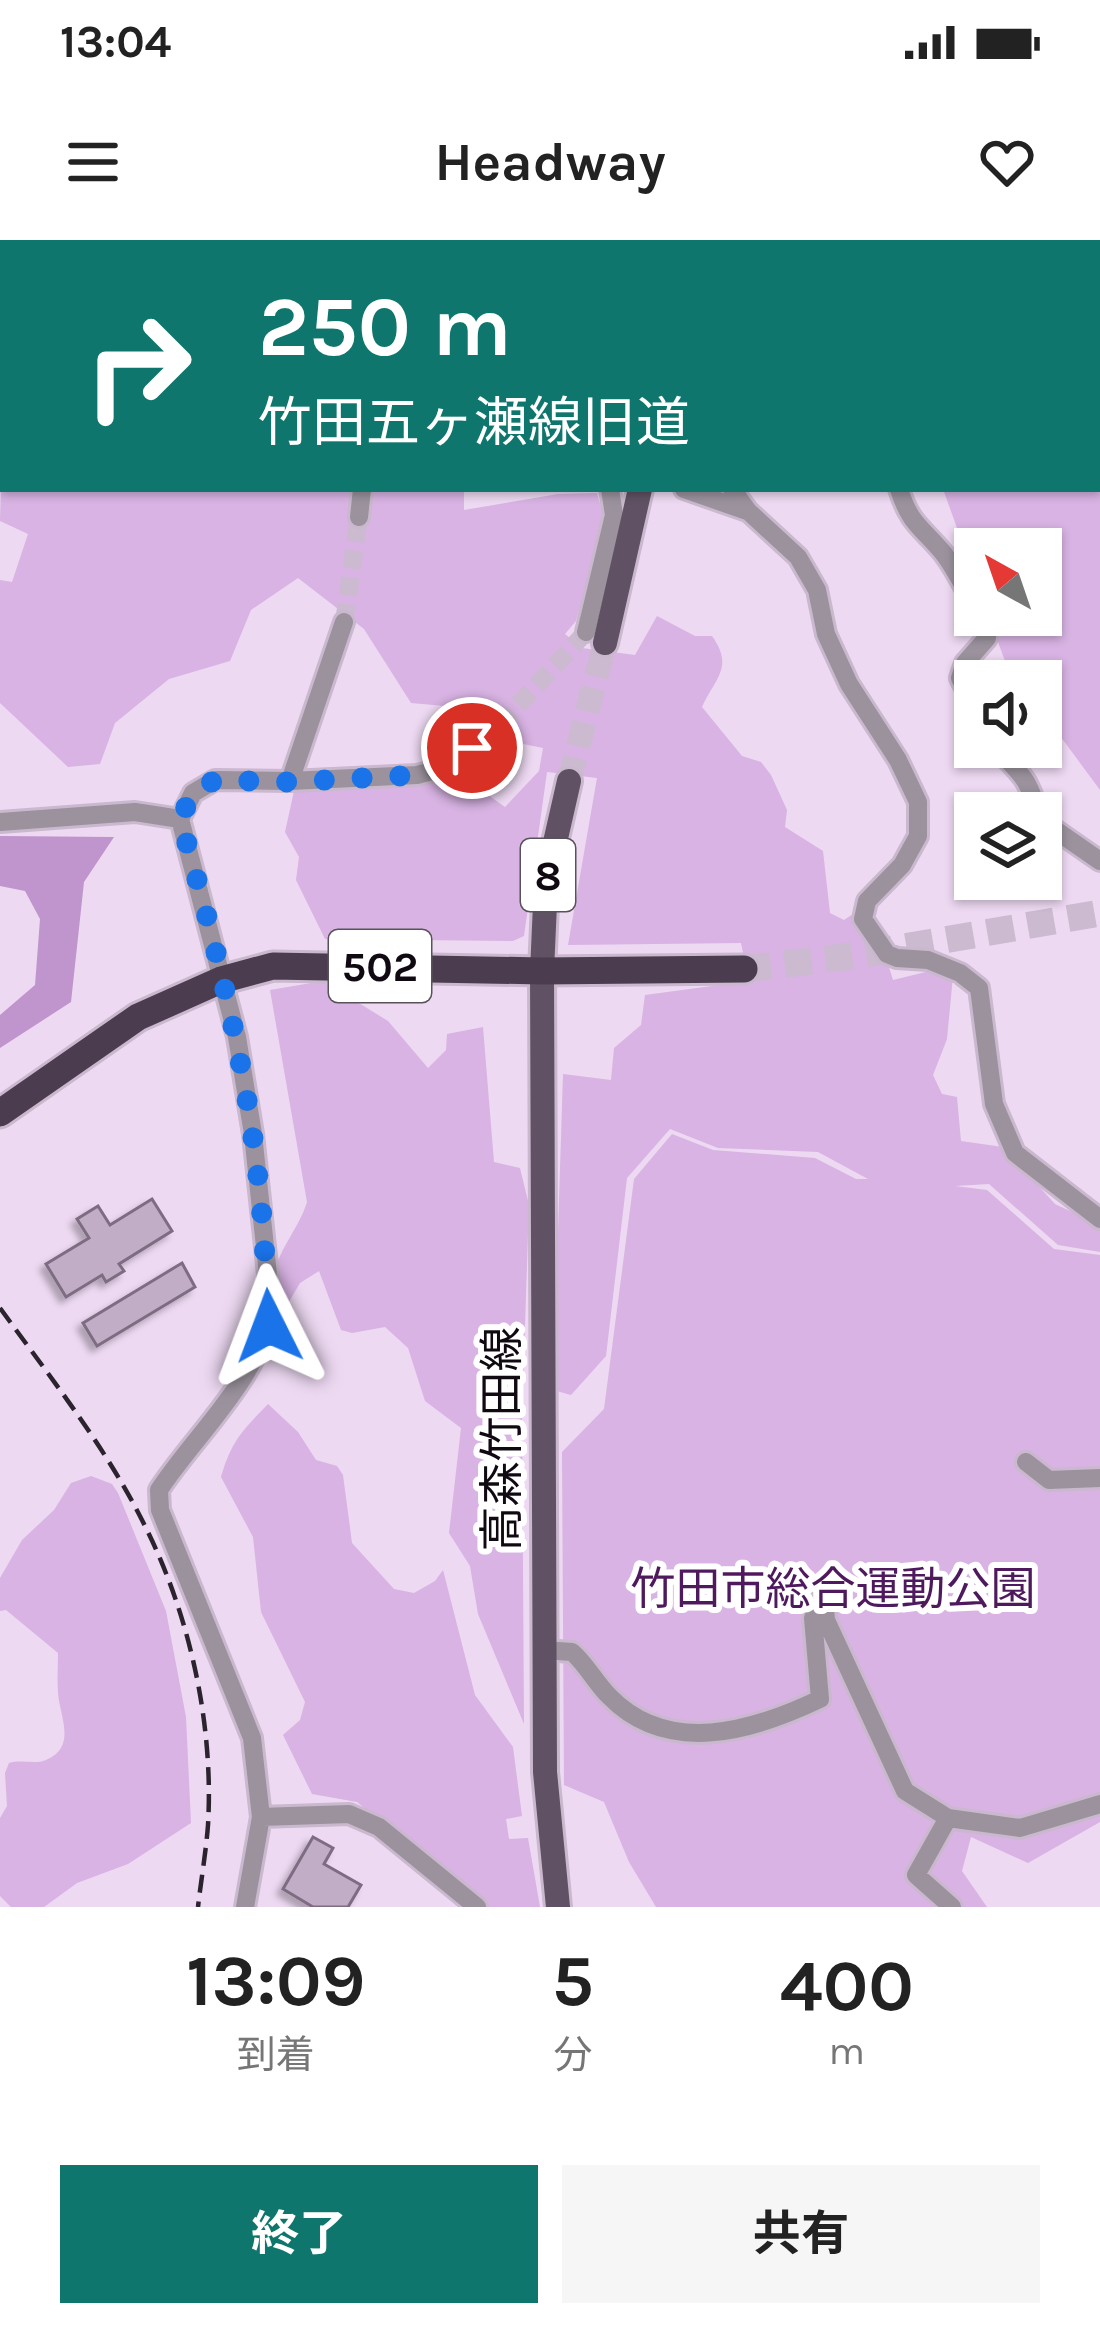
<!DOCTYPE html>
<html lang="ja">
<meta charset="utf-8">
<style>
body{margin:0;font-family:Karla,"Noto Sans JP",sans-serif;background:#f6f6f6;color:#222;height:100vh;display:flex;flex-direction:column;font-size:45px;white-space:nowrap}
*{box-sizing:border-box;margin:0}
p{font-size:39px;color:#767676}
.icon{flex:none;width:66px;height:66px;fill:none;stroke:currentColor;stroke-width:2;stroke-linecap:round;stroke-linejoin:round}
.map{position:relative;height:1667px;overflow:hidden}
.side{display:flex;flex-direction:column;background:#fff;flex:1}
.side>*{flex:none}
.banner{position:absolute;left:0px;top:0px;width:1101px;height:252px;box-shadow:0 3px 9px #0004;background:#0f766e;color:#fff;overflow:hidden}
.needle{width:78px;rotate:320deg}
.controls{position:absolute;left:954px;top:288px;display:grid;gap:24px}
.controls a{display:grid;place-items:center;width:108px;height:108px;border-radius:0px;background:#fff;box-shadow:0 3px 9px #0004;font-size:60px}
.pin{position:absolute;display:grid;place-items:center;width:102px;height:102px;color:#fff;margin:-51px;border:6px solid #fff;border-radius:50%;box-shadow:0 3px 12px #0007}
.me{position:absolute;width:132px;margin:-66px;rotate:357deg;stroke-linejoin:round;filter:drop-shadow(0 0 9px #0008)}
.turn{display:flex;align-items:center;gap:42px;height:252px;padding:0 60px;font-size:54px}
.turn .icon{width:156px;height:156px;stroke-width:2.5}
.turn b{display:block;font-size:84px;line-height:102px}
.eta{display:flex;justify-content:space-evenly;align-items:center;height:204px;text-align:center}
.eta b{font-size:72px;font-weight:700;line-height:84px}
.cta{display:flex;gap:24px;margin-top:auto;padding:24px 60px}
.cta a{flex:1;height:138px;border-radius:0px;background:#0f766e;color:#fff;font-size:48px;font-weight:700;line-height:138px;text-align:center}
.cta a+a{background:#f6f6f6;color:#222}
.status{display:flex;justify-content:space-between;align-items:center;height:84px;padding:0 60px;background:#fff;direction:ltr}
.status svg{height:33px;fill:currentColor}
header{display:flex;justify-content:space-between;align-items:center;height:156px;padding:0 60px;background:#fff;font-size:54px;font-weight:700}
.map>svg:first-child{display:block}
.green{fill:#d8b3e3}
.water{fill:#c094cc}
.building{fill:#c1aec6;stroke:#7d6c82;stroke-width:3;filter:url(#shadow)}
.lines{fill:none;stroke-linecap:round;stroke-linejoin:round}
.minor-tunnel{stroke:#ccbad0;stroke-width:18;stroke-dasharray:18 9;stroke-linecap:butt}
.major-tunnel{stroke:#ccbad0;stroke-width:24;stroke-dasharray:24 12;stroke-linecap:butt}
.highway-tunnel{stroke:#ccbad0;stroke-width:27;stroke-dasharray:27 14;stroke-linecap:butt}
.minor-casing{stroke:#cab8ce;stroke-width:24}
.major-casing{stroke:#cab8ce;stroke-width:30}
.highway-casing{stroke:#cab8ce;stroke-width:33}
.minor{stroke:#9b929d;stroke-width:18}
.major{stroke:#605264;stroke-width:24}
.highway{stroke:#4c3c50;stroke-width:27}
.rail{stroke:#2b232d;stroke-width:4.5;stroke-dasharray:18 9;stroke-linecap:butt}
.route{stroke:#1a73e8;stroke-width:21;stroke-dasharray:0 37.8}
.labels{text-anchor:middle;stroke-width:12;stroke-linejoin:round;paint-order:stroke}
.shield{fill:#fff;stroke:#585358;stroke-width:3}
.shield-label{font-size:42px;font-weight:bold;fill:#100911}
.street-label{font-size:45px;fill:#100911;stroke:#fff}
.park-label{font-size:45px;fill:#4f195d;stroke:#fff}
</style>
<div class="status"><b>13:04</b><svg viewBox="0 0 49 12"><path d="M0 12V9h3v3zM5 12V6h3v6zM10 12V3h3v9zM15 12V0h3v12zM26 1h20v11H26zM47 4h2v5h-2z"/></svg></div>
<header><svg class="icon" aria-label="menu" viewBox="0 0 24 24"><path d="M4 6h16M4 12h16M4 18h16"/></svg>Headway<svg class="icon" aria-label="heart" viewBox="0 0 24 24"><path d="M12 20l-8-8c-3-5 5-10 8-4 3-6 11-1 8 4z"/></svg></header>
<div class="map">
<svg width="1100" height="1667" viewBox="0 0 1100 1667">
<defs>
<filter id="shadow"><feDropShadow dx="-5.5" dy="5.5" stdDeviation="3" flood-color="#0004"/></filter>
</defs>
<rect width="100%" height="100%" fill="#edd9f2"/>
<path class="green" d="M3,174v75h461v21l94,-16 39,-1 8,27 -29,101 -11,13 17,14 53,7 22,-39 38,20h17c22,31 4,41 -10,71l40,49 19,6 10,13 16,35 -2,17 38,24 7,62 14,7 18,-12 21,40 10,32 45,-11 15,7 -6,63 -14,36 9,19 15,3 4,44 42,6 52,57 45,21v27l-42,-7 -69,-61 -34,2 32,4 67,59 46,6v567l-72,41 -57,-26 -9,34 25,36h-331l-27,-45 -25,-60 -40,-17 -2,-333 42,-43 30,-230 38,-45 41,16 102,8 41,21h12l-50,-27 -100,-4 -48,-19 -43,49 -21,178 -35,39 -18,-5 10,-316 48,6 3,-32 27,-23 4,-30 104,-14 -8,-38 -173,2 29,-167 -50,-6 -23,164 -11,5 -188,-2 -29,-59 3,-23 -14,-25 9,-41 151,-13 29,7 31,22 34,-36 4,-23 -35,-7 4,-11 -22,-20 -79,-7 -47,-74 -66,-51 -47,32 -21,51 -61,18 -54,44 -15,41 -32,3 -68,-64v-123l12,2 16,-48 -28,-13z
M1098,241l2,1v308l-59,-80v-29h-21l-15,-20 -17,-46h53v-66h-66v29l-32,-89h155z
M323,741l65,40 40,47 18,-18 1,-16 36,-7 11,135 26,6 9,37 -7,211 2,308 -46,-110 -8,-48 -21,-33 12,-105 -36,-27 -17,-53 -23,-21 -33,6 -11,-3 -22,-59 -19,12 -17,29c-28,-41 13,-73 24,-110l-37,-212z
M268,1164l30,28 18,28 21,6 6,9 9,68 42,46 20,4 21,-12 8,-11 32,125 38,52 9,69 -16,3 3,20 19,-1 12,69h-58l-125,-105 -45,-8 -29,-59 17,-15 5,-18 -44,-90 -8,-75 -32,-60c11,-37 21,-46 47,-73z
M91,1236l21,8 6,9 48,118 20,106 5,106 -63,41 -51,19 -33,24h-33l-11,-11v-78l7,-12 -2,-33 4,-10c13,-4 26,2 37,-3 32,-13 13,-45 12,-68 -1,-13 0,-26 0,-39l-52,-43 -6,1v-33l22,-38 32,-30 17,-27z"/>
<path class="water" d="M0,596l114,1 -30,45 -13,120 -71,46v-33l35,-30 5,-66 -15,-28 -25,-5z"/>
<path class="building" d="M152,959l20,32 -53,33 5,7 -18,11 -4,-7 -36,22 -20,-33 43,-26 -12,-19 21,-13 12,19z
M182,1023l13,24 -98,59 -14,-23z
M313,1597l20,11 -9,16 37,21 -13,22h-35l-30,-18z"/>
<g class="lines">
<path class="minor-tunnel" d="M344,382l15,-105
M500,485l86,-93"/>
<path class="major-tunnel" d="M569,541l36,-138"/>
<path class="highway-tunnel" d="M744,729l108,-13 248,-43"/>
<g class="minor-casing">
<path id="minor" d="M347,0v3
M550,0l2,3
M780,2l1,1
M574,3l5,-3
M814,3l21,-3
M1098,218h2
M684,249l63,22
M732,249l16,22 50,46 19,33 9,44 23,50 49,76 20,42v34l-16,29 -35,36 -4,18 24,35 10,4 31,2 32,13 19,15 15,116 21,49 85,66
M899,249c11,36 24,39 45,65 12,16 21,35 31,52
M359,277l3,-28
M586,392l28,-117 -4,-26
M975,467l-15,-29 5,-15 22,-25v-11l-7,-12
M996,507c24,28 31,27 42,66
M290,541l54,-159
M180,579l57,218 16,97 18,169c-6,71 -75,130 -112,187l1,20 92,228 9,79 -16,90
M180,579l13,-26 22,-13 75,1 127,-6 34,-9 49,-41
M1041,580l59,41
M0,582l135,-10 45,7
M1026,1222l23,18 51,-2
M823,1343l3,37 79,171 43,27 72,10 80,-24
M543,1410l29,2c15,13 23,30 37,44 59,61 144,35 211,3l-7,-81 8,-11
M261,1577l88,-3 30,13 98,80
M948,1578l-32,57 36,32"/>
</g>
<g class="major-casing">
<path id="major" d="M719,3l1,-3
M605,403l35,-154
M558,1667l-13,-135 -3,-801 4,-89 23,-101"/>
</g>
<g class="highway-casing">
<path id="highway" d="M0,873l138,-96 83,-37 52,-14 269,5 202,-2"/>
</g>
<use href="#minor" class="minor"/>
<use href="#major" class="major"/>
<use href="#highway" class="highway"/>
<path class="rail" d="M0,1068c50,69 105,138 143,214 46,90 71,201 65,303 -2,27 -7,55 -10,82"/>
</g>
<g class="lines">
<path class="route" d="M269,1086c2,-28 -3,-54 -5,-82 -9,-145 -44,-286 -84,-425l13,-26 22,-13 75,2 127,-7 34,-9 21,-18"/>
</g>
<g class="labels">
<g class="shield">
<rect x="521" y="599" width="54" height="72" rx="9"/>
<rect x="329" y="690" width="102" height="72" rx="9"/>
</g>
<g class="shield-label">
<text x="548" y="650">8</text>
<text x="380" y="741">502</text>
</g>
<g class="street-label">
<text transform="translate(501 1199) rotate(-90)" y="16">高森竹田線</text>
</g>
<g class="park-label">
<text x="833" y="1364">竹田市総合運動公園</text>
</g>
</g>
</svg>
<div class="controls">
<a><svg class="needle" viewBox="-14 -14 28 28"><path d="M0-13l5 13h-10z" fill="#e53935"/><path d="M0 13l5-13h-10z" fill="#767676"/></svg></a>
<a><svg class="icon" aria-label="sound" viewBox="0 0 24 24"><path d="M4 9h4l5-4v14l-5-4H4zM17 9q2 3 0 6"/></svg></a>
<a><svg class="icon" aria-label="layers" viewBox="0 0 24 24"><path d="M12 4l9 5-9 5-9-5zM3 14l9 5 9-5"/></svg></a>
</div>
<div class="pin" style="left:472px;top:508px;background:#d93025"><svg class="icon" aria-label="arrive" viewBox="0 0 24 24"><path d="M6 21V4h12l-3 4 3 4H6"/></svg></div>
<svg class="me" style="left:269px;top:1086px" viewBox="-20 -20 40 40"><path d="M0-17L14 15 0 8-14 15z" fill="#1a73e8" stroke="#fff" stroke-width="4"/></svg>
<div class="banner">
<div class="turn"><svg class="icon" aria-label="right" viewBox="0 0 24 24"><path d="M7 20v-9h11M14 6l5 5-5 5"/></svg><div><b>250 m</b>竹田五ヶ瀬線旧道</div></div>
</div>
</div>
<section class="side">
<div class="eta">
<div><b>13:09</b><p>到着</p></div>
<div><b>5</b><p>分</p></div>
<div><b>400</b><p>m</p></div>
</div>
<div class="cta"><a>終了</a><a>共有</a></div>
</section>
